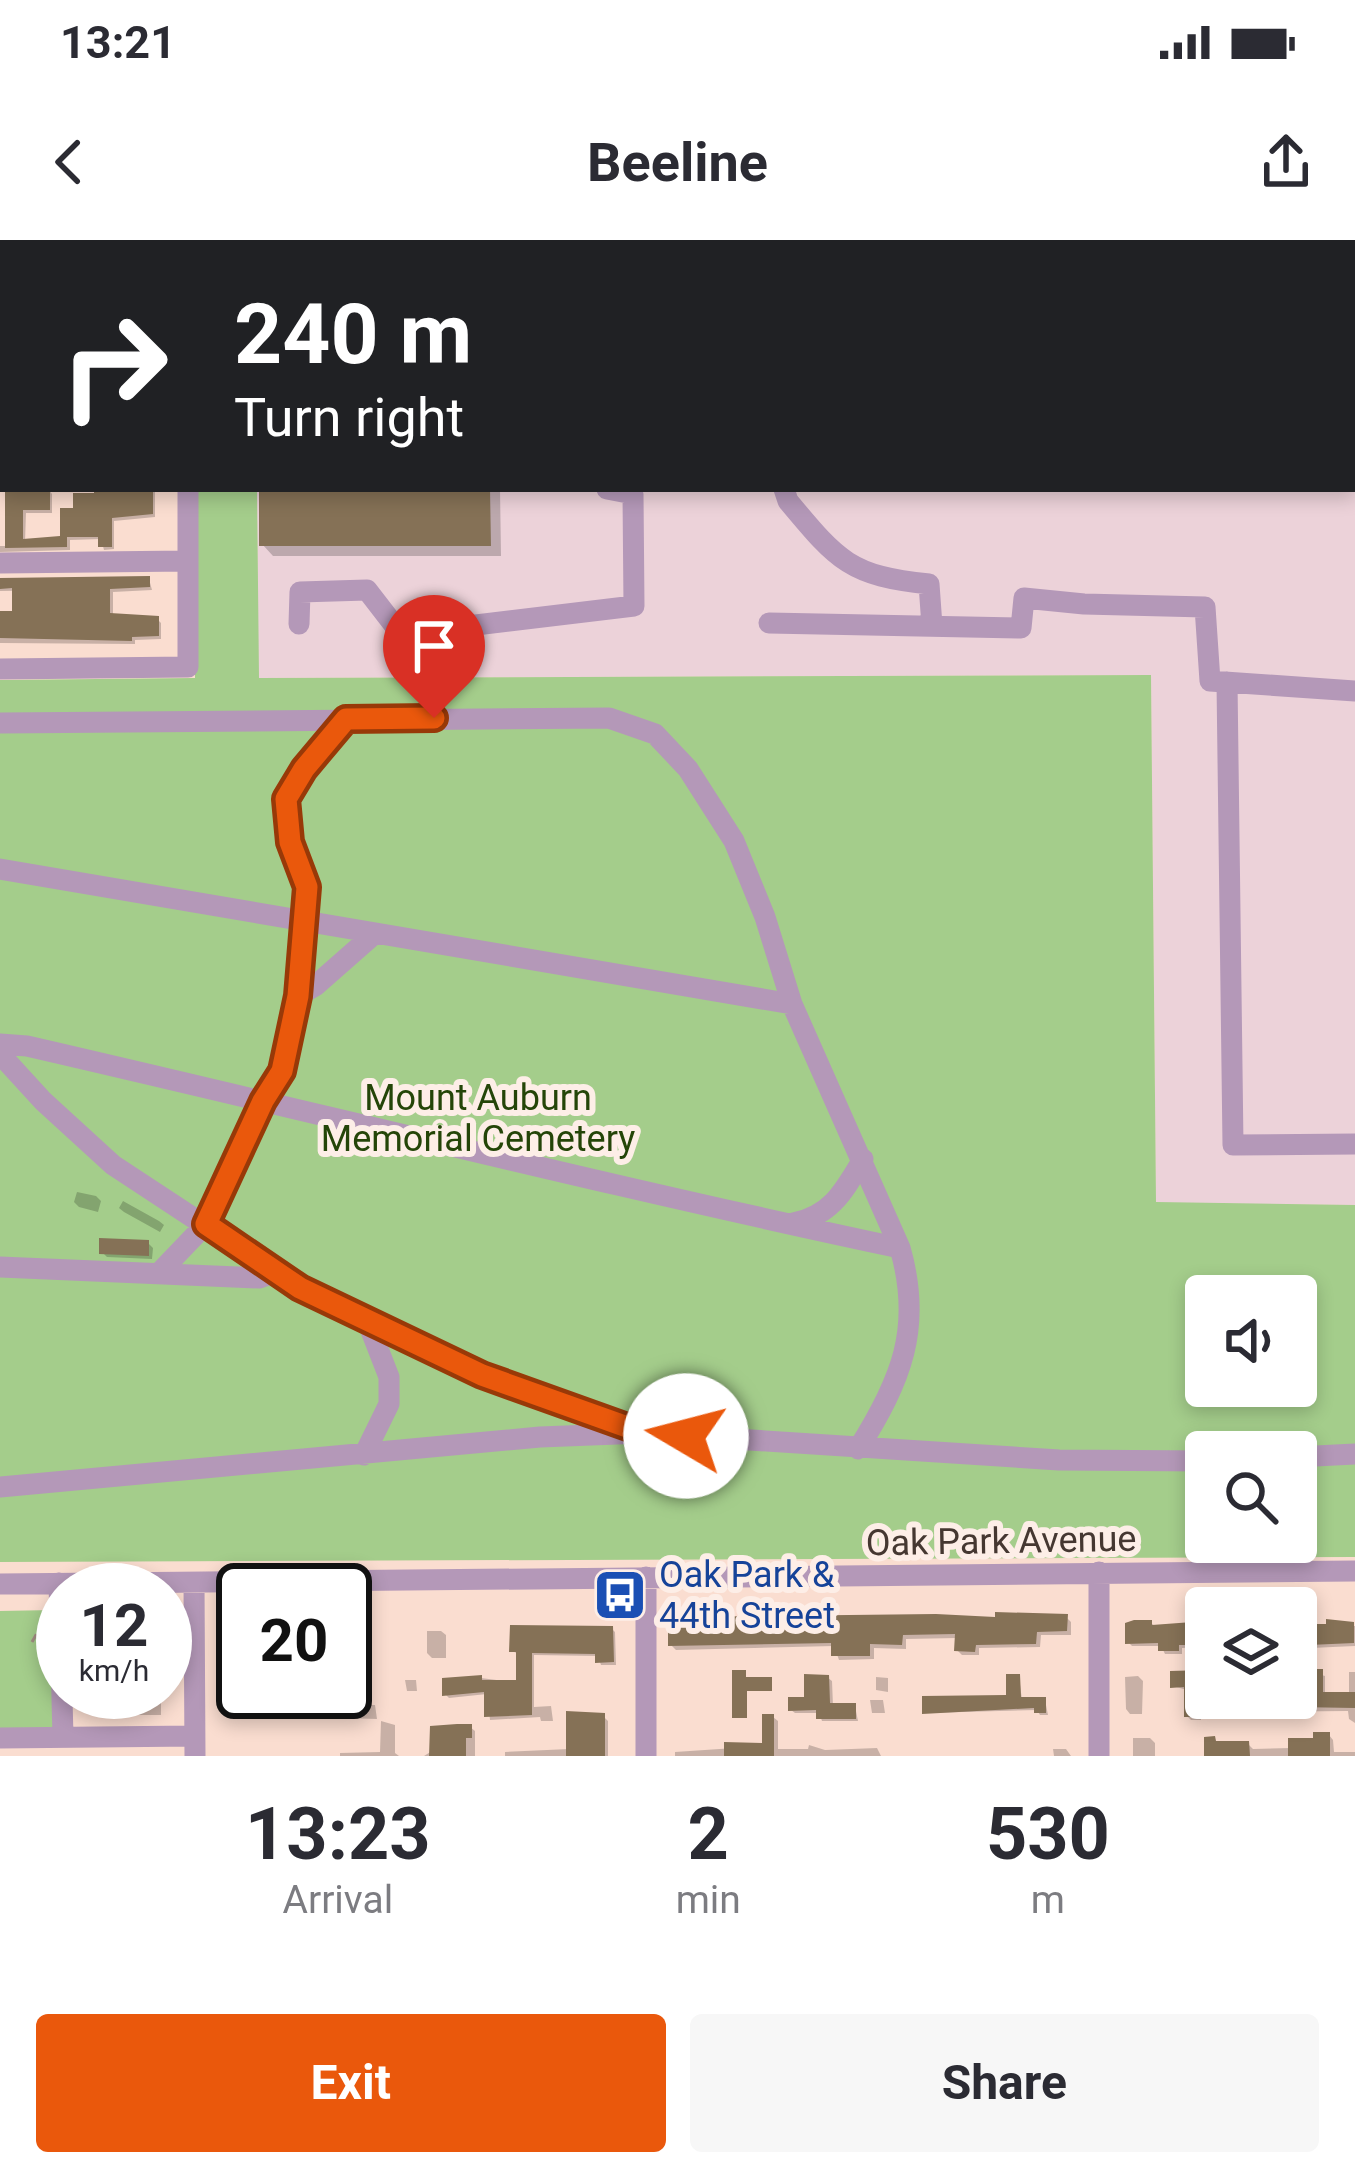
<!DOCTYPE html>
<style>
body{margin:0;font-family:Roboto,sans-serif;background:#f7f7f7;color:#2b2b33;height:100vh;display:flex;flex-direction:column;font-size:45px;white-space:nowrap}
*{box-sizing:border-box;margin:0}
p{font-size:39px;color:#7c7c81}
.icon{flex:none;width:66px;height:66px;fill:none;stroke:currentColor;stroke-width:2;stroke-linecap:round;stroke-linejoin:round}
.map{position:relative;height:1516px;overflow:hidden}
.drawer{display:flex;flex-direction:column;background:#fff;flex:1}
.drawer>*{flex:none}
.top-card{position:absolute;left:0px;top:0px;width:1356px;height:252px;box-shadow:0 6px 18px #0003;background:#202124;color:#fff;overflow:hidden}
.controls{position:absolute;left:1185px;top:1035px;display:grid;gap:24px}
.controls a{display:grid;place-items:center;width:132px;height:132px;border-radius:12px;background:#fff;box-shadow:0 6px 18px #0003;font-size:60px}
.speed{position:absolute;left:36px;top:1323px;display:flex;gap:24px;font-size:60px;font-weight:700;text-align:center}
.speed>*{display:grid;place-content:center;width:156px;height:156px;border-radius:50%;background:#fff;box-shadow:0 6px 18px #0003;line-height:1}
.speed small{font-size:30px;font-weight:400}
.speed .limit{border:6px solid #111;border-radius:18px;background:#fff;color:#111}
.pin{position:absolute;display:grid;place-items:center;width:102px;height:102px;color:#fff;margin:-123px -51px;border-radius:50% 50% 50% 0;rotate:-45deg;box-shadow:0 0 12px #0007}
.pin .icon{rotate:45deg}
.me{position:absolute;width:132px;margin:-66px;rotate:278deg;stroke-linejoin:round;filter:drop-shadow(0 0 9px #0008)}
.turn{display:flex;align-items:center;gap:42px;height:252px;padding:0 36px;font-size:54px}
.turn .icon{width:156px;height:156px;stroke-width:2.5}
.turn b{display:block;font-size:84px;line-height:102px}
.eta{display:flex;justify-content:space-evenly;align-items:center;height:204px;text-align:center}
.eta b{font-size:72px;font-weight:700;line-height:84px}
.action{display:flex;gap:24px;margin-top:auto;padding:24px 36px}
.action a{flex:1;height:138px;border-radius:12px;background:#ea580c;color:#fff;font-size:48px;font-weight:700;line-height:138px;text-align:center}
.action a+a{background:#f7f7f7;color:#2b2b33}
.status{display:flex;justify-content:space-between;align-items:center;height:84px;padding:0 60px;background:#fff;direction:ltr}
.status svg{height:33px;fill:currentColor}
header{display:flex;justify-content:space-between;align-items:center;height:156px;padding:0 36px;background:#fff;font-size:54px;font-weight:700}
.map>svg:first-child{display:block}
.industrial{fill:#ecd2d9}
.green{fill:#a4cd8b;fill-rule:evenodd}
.shadow{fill:#0003}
.building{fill:#857156}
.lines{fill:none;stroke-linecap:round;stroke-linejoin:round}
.path{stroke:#a28d83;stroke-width:3;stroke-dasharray:9 6;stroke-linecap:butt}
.minor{stroke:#b498b8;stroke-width:21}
.route-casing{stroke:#983908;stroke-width:30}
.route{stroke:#ea580c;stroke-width:21}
.labels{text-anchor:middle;stroke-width:12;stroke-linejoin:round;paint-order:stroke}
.park-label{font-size:36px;fill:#244508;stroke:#fdeee7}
.street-label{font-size:36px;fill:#453731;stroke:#fdeee7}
.transit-label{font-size:36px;fill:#164399;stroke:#fdeee7;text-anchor:start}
</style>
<div class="status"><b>13:21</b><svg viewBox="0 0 49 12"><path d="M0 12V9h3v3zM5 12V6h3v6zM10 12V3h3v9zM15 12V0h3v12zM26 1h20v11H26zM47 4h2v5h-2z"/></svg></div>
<header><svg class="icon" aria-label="back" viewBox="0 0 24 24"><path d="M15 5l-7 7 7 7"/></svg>Beeline<svg class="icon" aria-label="share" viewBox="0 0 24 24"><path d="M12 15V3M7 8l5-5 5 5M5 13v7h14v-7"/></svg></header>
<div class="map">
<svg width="1355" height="1516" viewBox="0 0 1355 1516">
<rect width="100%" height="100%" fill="#faddd0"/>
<path class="industrial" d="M255,0h1100v965l-199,-2 -5,-528 -893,3 -1,-189h1096v-246z"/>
<path class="green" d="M195,249h62l2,189 892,-3 5,527 199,3v352l-1355,5v-882l195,-2zM1206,1056h90v90h-90zM1206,1212h90v90h-90z
M54,1370l3,119 -57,1v-119z"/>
<path class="shadow" d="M789,0h33v3h-33z
M3,114v63h-3v-62z
M116,249h39v28l-41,4v28l-10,1 -3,-11 -31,1v10l-70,2v-6h8v-56h41l3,4v19h-26l-1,29 38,-4 13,-27z
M262,249h238l1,67h-228l-11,-12z
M149,339l3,11 -39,2v24l44,3 4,4v16l-26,1v4l-135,-1v-29l75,-1v-23l-75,1v-10z
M77,952l19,4 5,5 -3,11 -19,-5 -5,-5z
M123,961l36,20 5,4 -4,7 -36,-20 -5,-4z
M148,1003l5,5 -1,11 -45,-2 -5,-5z
M1066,1377l5,5v13h-30l-1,12 -61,1v7h-17l-5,-5v-12l-51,1v10l-32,-1v11l-35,1 -5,-14 -158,4 -5,-5z
M1151,1383l5,4 50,-3v23l-24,1v6h-17l-4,-8h-29l-4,-4z
M236,1385h7v41l-6,-6z
M1355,1386v20l-44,2v24l14,4v19h24v-23h6v51l-6,-4 -1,-8 -100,1 -4,-4 -1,-10h53v-71z
M612,1389l3,3 1,33h-15l-3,-9 -64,-1v52l17,-1 2,15h-12l-1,-4 -50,3 -3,-26 -38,4 -4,-4 36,-16 38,5v-29l-7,-3z
M427,1391h14l5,4v23h-14l-5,-5z
M1206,1433l-5,47h-10l-4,-4v-26l-14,-4z
M1138,1436l5,5 -1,33h-12l-4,-5 -1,-32z
M876,1437l12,1v14l-12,-2z
M1019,1437l3,23h23l3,15h-8l-3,-5 -112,3 84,-15z
M828,1438l4,3 1,25h22l3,15h-36l-3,-8h-24l-4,-3 16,-10z
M405,1440h11l1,11h-10z
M85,1452h76v23h-65l-11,-11z
M870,1460h13l2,13h-13z
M341,1464l34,1 2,14 -34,-1z
M603,1476l5,5v35h-103v-4l64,-3z
M773,1477l5,4v28h30l1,-4 16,5 52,-2 4,8h-206v-4l90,-6z
M381,1481l14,4v28l4,3h-59v-3l40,-1z
M470,1487l5,4v25h-51z
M1329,1495l4,5 1,12h21v4h-148v-17l12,5h29l5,5 38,-1z
M1133,1498h17l5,5v13h-22z
M1053,1509h13l5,7h-17z"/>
<path class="building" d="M5,249h45v21h-27v29l37,-3v-28h13v-15h21v-4h59v25l-41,4v29h-14v-10h-31v10l-62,1z
M259,249h231l1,57h-232z
M150,336v11l-40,2v24l49,3v20l-27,1v4l-132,-3v-27h12v-23l-12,1v-11z
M99,998l50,2v16l-50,-2z
M995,1372l73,2 -1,17 -30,1 -1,12 -60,1 -1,7 -21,-1 1,-17 -52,1 -1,10 -32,-1v12h-39v-13l-163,3v-29l268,-3 59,3z
M1326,1379l28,3v21l-45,2v14h-13v-35h30z
M1134,1380h18v5l54,-4v24h-27v6h-21v-8l-33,1v-21z
M510,1385l103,1 1,36 -19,1v-9l-63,-1v62l-48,2v-25l-42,4v-18l40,-3v5h34v-28h-7z
M1308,1429h15v23h32v16l-59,-1v-16h12z
M732,1430h14v7h26v14h-25v27h-15z
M1206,1430v18h-7v29h-15v-30l-14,1v-17z
M804,1434l25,1 1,28h26v16h-40v-9l-28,1v-14h16z
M1006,1434h14l1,23h25v16h-12v-5l-112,6v-18l84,-1z
M82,1452h69v13h-69z
M566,1471l39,2v43h-39z
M762,1474h12v42h-50v-14l38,1z
M457,1484h15v14h-6v18h-37l1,-30z
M1313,1492h17v24h-42v-18h25z
M1215,1496l1,5h33l1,15h-46v-19z"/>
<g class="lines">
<path class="path" d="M32,1402l9,-16"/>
<path class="minor" d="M187,0v3
M354,0v3
M565,0v3
M656,0v3
M751,0v3
M287,3v-3
M462,3v-3
M0,97h3
M0,210h3
M784,249l4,12c50,60 62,75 141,83l3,42
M0,323l188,-2
M769,383l252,5 3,-30 60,6 121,3 5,74 145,10
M299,384l1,-32 67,-2 34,44 233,-28 -1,-112 -26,-5
M0,429l188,-2v-178
M1227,442l6,463 122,-1
M0,483l609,-5 46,16 33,35 46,72 31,76 27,87 108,244c23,80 1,133 -42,201
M0,629l792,135
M298,756l17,-10 58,-51
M0,804l27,2c291,67 581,140 873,202
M0,814l43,47 70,64 187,123 181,87 150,54
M793,983c38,-7 51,-32 70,-64
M0,1027l259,11 17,-6
M160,1032l46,-48 57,-123 19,-30 16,-75 9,-109 -17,-45 -4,-43 18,-30 42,-50
M364,1215l25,-51v-27l-23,-59
M1296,1217l59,-3
M0,1247l540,-50 103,-4 416,27 147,1
M1099,1332v184
M646,1337v179
M59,1343l4,154
M194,1343l1,173
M0,1344l1355,-13
M0,1498l194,-2"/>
</g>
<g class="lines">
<g class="route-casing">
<path id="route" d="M434,478l-88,1 -42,50 -18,30 4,43 17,45 -9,109 -16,75 -19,30 -57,123 94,64 182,87 162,58 42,3"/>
</g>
<use href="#route" class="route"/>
</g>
<defs>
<g id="bus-square" transform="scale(2.7)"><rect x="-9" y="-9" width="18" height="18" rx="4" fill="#1a4fb4" stroke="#fdeee7"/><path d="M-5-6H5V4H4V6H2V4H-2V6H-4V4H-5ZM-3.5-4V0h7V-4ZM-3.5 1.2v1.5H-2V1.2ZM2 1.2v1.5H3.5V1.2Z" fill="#fff"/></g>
</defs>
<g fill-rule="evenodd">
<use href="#bus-square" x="620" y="1355"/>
</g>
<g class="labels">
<g class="park-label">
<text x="478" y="870">Mount Auburn<tspan x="478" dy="41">Memorial Cemetery</tspan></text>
</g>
<g class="street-label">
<text transform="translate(1001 1300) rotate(-1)" y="13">Oak Park Avenue</text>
</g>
<g class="transit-label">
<text x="659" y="1347">Oak Park &amp;<tspan x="659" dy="41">44th Street</tspan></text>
</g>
</g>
</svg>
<div class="controls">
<a><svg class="icon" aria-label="sound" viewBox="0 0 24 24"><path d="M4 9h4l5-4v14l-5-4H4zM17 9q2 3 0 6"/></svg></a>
<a><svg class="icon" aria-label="search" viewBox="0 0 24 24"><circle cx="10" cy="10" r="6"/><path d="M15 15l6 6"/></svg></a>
<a><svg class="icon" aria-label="layers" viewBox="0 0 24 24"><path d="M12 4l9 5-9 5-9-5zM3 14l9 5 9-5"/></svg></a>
</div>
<div class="speed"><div>12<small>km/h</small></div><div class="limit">20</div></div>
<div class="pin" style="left:434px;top:478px;background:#d93025"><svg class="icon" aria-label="arrive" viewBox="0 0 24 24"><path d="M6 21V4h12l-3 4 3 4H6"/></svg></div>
<svg class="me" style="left:686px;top:1196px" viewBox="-20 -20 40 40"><circle r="19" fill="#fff"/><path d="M0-13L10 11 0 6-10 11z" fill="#ea580c"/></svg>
<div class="top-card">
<div class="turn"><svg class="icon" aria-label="right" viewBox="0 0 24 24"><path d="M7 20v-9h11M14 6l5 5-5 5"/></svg><div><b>240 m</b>Turn right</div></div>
</div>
</div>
<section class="drawer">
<div class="eta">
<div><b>13:23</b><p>Arrival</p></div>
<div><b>2</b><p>min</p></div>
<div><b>530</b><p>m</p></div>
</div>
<div class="action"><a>Exit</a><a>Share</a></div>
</section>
